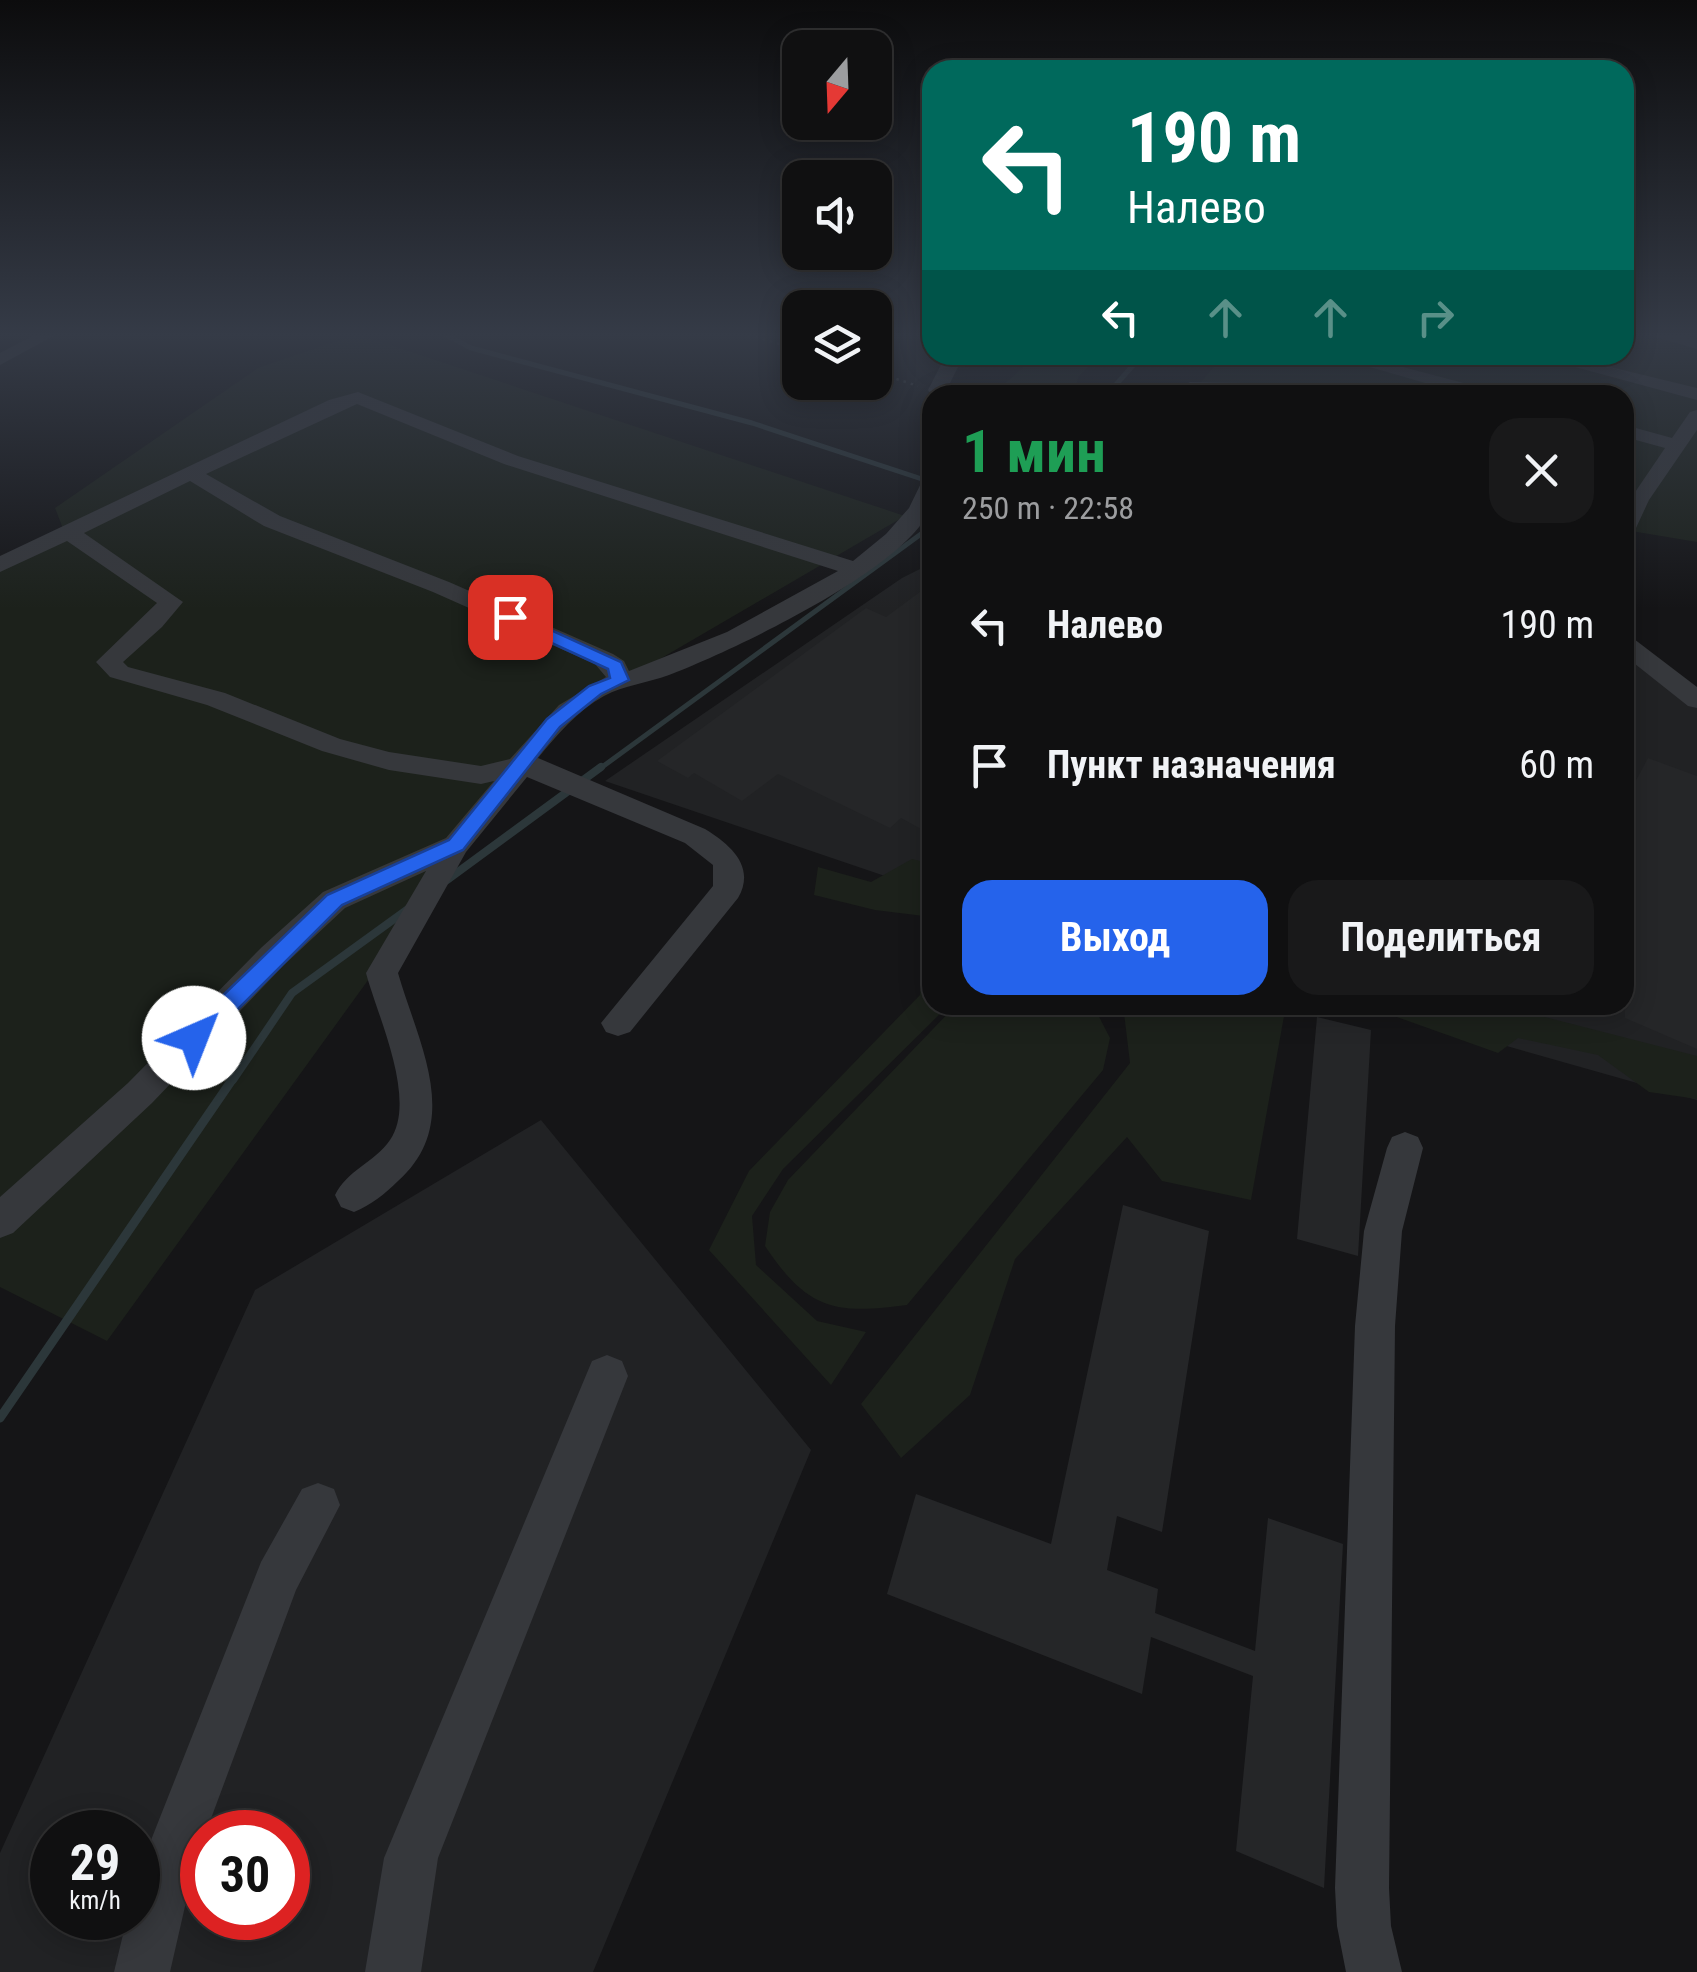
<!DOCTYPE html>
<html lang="ru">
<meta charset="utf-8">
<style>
body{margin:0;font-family:"Roboto Condensed",sans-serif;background:#19191a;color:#f1f3f6;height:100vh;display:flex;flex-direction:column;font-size:38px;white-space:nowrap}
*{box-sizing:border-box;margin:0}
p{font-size:32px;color:#9c9d9f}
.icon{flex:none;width:55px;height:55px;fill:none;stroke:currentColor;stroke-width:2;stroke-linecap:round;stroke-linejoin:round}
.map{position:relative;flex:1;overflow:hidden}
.side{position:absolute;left:922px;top:385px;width:712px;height:630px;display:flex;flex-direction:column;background:#101011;border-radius:30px;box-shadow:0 5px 25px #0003,0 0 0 2px #303031}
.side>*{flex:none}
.hud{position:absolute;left:922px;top:60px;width:712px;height:305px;border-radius:30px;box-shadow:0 5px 25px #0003,0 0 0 2px #303031;background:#00695c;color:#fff;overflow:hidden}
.needle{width:65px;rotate:199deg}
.tools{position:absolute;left:782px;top:30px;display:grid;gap:20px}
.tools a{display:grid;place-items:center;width:110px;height:110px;border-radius:20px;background:#101011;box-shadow:0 5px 25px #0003,0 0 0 2px #303031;font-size:50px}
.speed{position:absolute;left:30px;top:1810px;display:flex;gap:20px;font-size:50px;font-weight:700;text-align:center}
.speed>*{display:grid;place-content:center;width:130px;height:130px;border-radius:50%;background:#101011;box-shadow:0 5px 25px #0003,0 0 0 2px #303031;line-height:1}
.speed small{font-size:25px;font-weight:400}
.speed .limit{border:15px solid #d22;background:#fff;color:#111}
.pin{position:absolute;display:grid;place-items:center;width:85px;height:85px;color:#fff;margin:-42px;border-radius:20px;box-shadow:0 5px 15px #0006}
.me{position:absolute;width:110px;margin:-55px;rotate:44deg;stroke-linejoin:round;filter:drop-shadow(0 0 8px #0008)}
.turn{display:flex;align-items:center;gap:35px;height:210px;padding:0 40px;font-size:45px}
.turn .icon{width:130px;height:130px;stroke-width:2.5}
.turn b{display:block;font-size:70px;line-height:85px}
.lanes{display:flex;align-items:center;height:95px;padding:0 40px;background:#0003;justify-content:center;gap:50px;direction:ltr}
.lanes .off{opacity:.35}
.round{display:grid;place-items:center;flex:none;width:105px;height:105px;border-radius:30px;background:#19191a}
.overview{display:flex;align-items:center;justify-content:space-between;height:170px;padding:0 40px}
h1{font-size:60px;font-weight:700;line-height:75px;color:#1e9e55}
.cta{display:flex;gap:20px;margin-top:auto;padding:20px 40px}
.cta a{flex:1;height:115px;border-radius:30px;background:#2563eb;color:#fff;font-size:40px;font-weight:700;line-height:115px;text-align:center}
.cta a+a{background:#19191a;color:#f1f3f6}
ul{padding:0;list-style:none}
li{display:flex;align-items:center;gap:30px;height:140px;padding:0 40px}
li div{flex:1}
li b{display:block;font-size:38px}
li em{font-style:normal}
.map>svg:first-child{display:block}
.built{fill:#212224;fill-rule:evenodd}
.green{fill:#1c211b}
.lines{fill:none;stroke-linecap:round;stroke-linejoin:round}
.stream-far2{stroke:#2c373a;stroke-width:5}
.stream-far1{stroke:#2c373a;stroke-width:8}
.stream{stroke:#2c373a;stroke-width:9}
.building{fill:#252628}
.path{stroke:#3c4043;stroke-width:2.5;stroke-dasharray:2.5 5;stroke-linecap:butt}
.minor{fill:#36383c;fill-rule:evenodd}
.route{fill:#2563eb;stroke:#184099;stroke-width:2.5}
</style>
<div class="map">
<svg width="1697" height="1972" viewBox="0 0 1697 1972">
<rect width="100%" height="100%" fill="#151517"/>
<path class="built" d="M932,563v329l-327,-111 297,-203z
M1625,651l72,57v392l-335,-95h263z
M541,1120l270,330 -218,522h-593v-119l255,-563zM52,1832h86v86h-86zM202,1832h86v86h-86z"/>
<path class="green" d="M1625,333h72v209l-72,-12v-135h-435l34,-40h401z
M357,334l548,182 -348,203 -450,622 -107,-54v-717l67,-31 -12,-31 203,-140z
M1037,355h63l-21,21 -7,19h-80z
M912,859l20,5v53l-57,-7 -61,-15 4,-28 53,15z
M932,945v60h17l-166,164 -31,47 4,49 61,56 49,11 -35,53 -122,-135 40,-79 171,-176 4,-42z
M956,1005h137l17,33 -7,32 -196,235c-73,10 -100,4 -142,-59l5,-34 18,-32z
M1116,1005h170l-35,195 -89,-19 -35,-44 -112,122 -45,136 -69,63 -40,-54 269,-341 -6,-50z
M1318,1005h180l199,51v43l-48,-7 -51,-37 -80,-17 -20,15 -104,-37z"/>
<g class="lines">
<path class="stream-far2" d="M443,333l28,15 281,75 179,59
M1107,395l35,-40
M598,770l334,-244"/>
<path class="stream-far1" d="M447,880l154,-113
M233,1080l59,-87 116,-84"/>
<path class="stream" d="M0,1418l234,-341"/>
</g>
<path class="building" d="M932,583v252l-31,-17 -11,10 -112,-54 -36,27 -48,-28 -6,5 -31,-17 209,-153 20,9z
M1648,758l49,18v273l-72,-31v-217z
M1317,1017l54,13 -13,226 -61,-17z
M1123,1205l86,26 -47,301 -45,-16 -10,54 51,19 -3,24 100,38 13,-133 75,26 -19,344 -88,-37 17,-175 -102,-39 -9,57 -255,-100 29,-100 135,50z"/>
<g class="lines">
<path class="path" d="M741,333l59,17
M875,372l43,14"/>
<path class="minor" d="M38,333h21l-59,32v-12z
M1642,333h31l24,6v10z
M946,355h18l-17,34 5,6 -20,1 -4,-6z
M1328,355h29l137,36 3,4h-30z
M1531,355h30l136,33v12z
M1190,382l56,1 35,12 -97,-4 -3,-4z
M358,392l160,64 335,105 33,-27 23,-26 16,-33 7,-2c1,8 2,21 0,30 -15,62 -205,150 -263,172 -21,8 -45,10 -65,21 -27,15 -47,39 -66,62l167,71c26,16 51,38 33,69l-108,134 -12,4 -12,-4 -5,-9 112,-137v-21l-28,-22 -158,-66 -61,75 -68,121c20,70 66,149 0,208 -13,13 -27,24 -44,31l-13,-5 -6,-12c11,-24 40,-33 55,-55 28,-40 -13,-125 -24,-167l60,-102 -81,37 -61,57 -132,138 -139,130 -13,5v-41l128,-114 134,-136 61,-55 123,-54 48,-57 -13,3 -92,-14 -67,-19 -115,-46 -97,-28 -14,-15 61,-59 -90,-62 -67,31v-16l329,-156zM357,404l147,60 334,107 -111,61 -98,39 -5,-10 -11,-7 -164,-72 -169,-66 -74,-42zM190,481l74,45 169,66 162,72 11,13 -47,28 -49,54 -29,7 -92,-14 -49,-13 -115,-46 -97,-26 -5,-5 39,-35 21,-25 -99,-69z
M1697,410v20l-48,70 -13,28 -11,6v-27l40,-59 -40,-11v-12l47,13 18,-26z
M1625,637l9,2 63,48v21l-9,-2 -63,-50z
M1405,1132l13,5 5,11 -21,83 -7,95 -6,562 2,38 11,46h-56l-9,-46 -2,-38 20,-562 9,-95 23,-83 5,-11z
M607,1355l15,6 6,15 -190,482 -17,114h-56l19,-114 208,-497z
M318,1483l16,6 6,16 -44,85 -90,242h-4l-32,140h-56l13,-54h11v-45l123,-311 41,-73z"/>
</g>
<linearGradient id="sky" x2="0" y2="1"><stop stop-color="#0c0c0d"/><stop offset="0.55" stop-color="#353b47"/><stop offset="1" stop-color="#353b47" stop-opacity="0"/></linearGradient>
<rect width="1697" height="609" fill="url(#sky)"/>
<path class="route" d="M504,614h12l105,48 8,18 -28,14 -41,33 -97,123 -121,55 -140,140h-17l-3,-7 3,-6 142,-137 122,-55 98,-121 42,-33 21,-8 -2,-9 -104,-48z"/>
</svg>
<div class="tools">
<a><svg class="needle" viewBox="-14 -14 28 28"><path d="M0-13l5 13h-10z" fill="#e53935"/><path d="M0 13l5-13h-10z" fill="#9c9d9f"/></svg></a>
<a><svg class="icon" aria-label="sound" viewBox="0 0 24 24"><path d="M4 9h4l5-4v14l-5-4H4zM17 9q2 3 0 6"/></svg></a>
<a><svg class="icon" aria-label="layers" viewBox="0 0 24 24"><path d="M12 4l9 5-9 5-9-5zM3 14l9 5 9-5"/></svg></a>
</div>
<div class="speed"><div>29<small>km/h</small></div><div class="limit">30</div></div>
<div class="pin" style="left:510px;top:617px;background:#d93025"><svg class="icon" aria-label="arrive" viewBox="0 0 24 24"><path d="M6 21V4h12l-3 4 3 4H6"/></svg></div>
<svg class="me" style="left:194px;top:1038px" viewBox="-20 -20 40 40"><circle r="19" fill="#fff"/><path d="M0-13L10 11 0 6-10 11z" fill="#2563eb"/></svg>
<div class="hud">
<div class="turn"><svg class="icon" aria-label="left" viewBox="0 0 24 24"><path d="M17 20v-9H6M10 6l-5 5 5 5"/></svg><div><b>190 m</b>Налево</div></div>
<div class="lanes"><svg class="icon" aria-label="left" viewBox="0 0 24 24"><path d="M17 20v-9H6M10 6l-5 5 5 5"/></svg><svg class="icon off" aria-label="ahead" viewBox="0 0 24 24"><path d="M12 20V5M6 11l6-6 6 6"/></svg><svg class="icon off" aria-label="ahead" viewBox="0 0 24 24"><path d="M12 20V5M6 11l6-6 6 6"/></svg><svg class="icon off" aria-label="right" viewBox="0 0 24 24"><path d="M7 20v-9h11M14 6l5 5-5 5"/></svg></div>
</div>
<section class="side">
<div class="overview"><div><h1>1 мин</h1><p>250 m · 22:58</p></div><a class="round"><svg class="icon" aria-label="close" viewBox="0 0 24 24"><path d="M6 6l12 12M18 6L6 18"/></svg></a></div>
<ul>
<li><svg class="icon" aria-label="left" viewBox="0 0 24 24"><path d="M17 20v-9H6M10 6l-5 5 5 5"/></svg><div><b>Налево</b></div><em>190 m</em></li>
<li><svg class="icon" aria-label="arrive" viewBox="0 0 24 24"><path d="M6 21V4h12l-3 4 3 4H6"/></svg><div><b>Пункт назначения</b></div><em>60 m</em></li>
</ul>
<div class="cta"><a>Выход</a><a>Поделиться</a></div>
</section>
</div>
